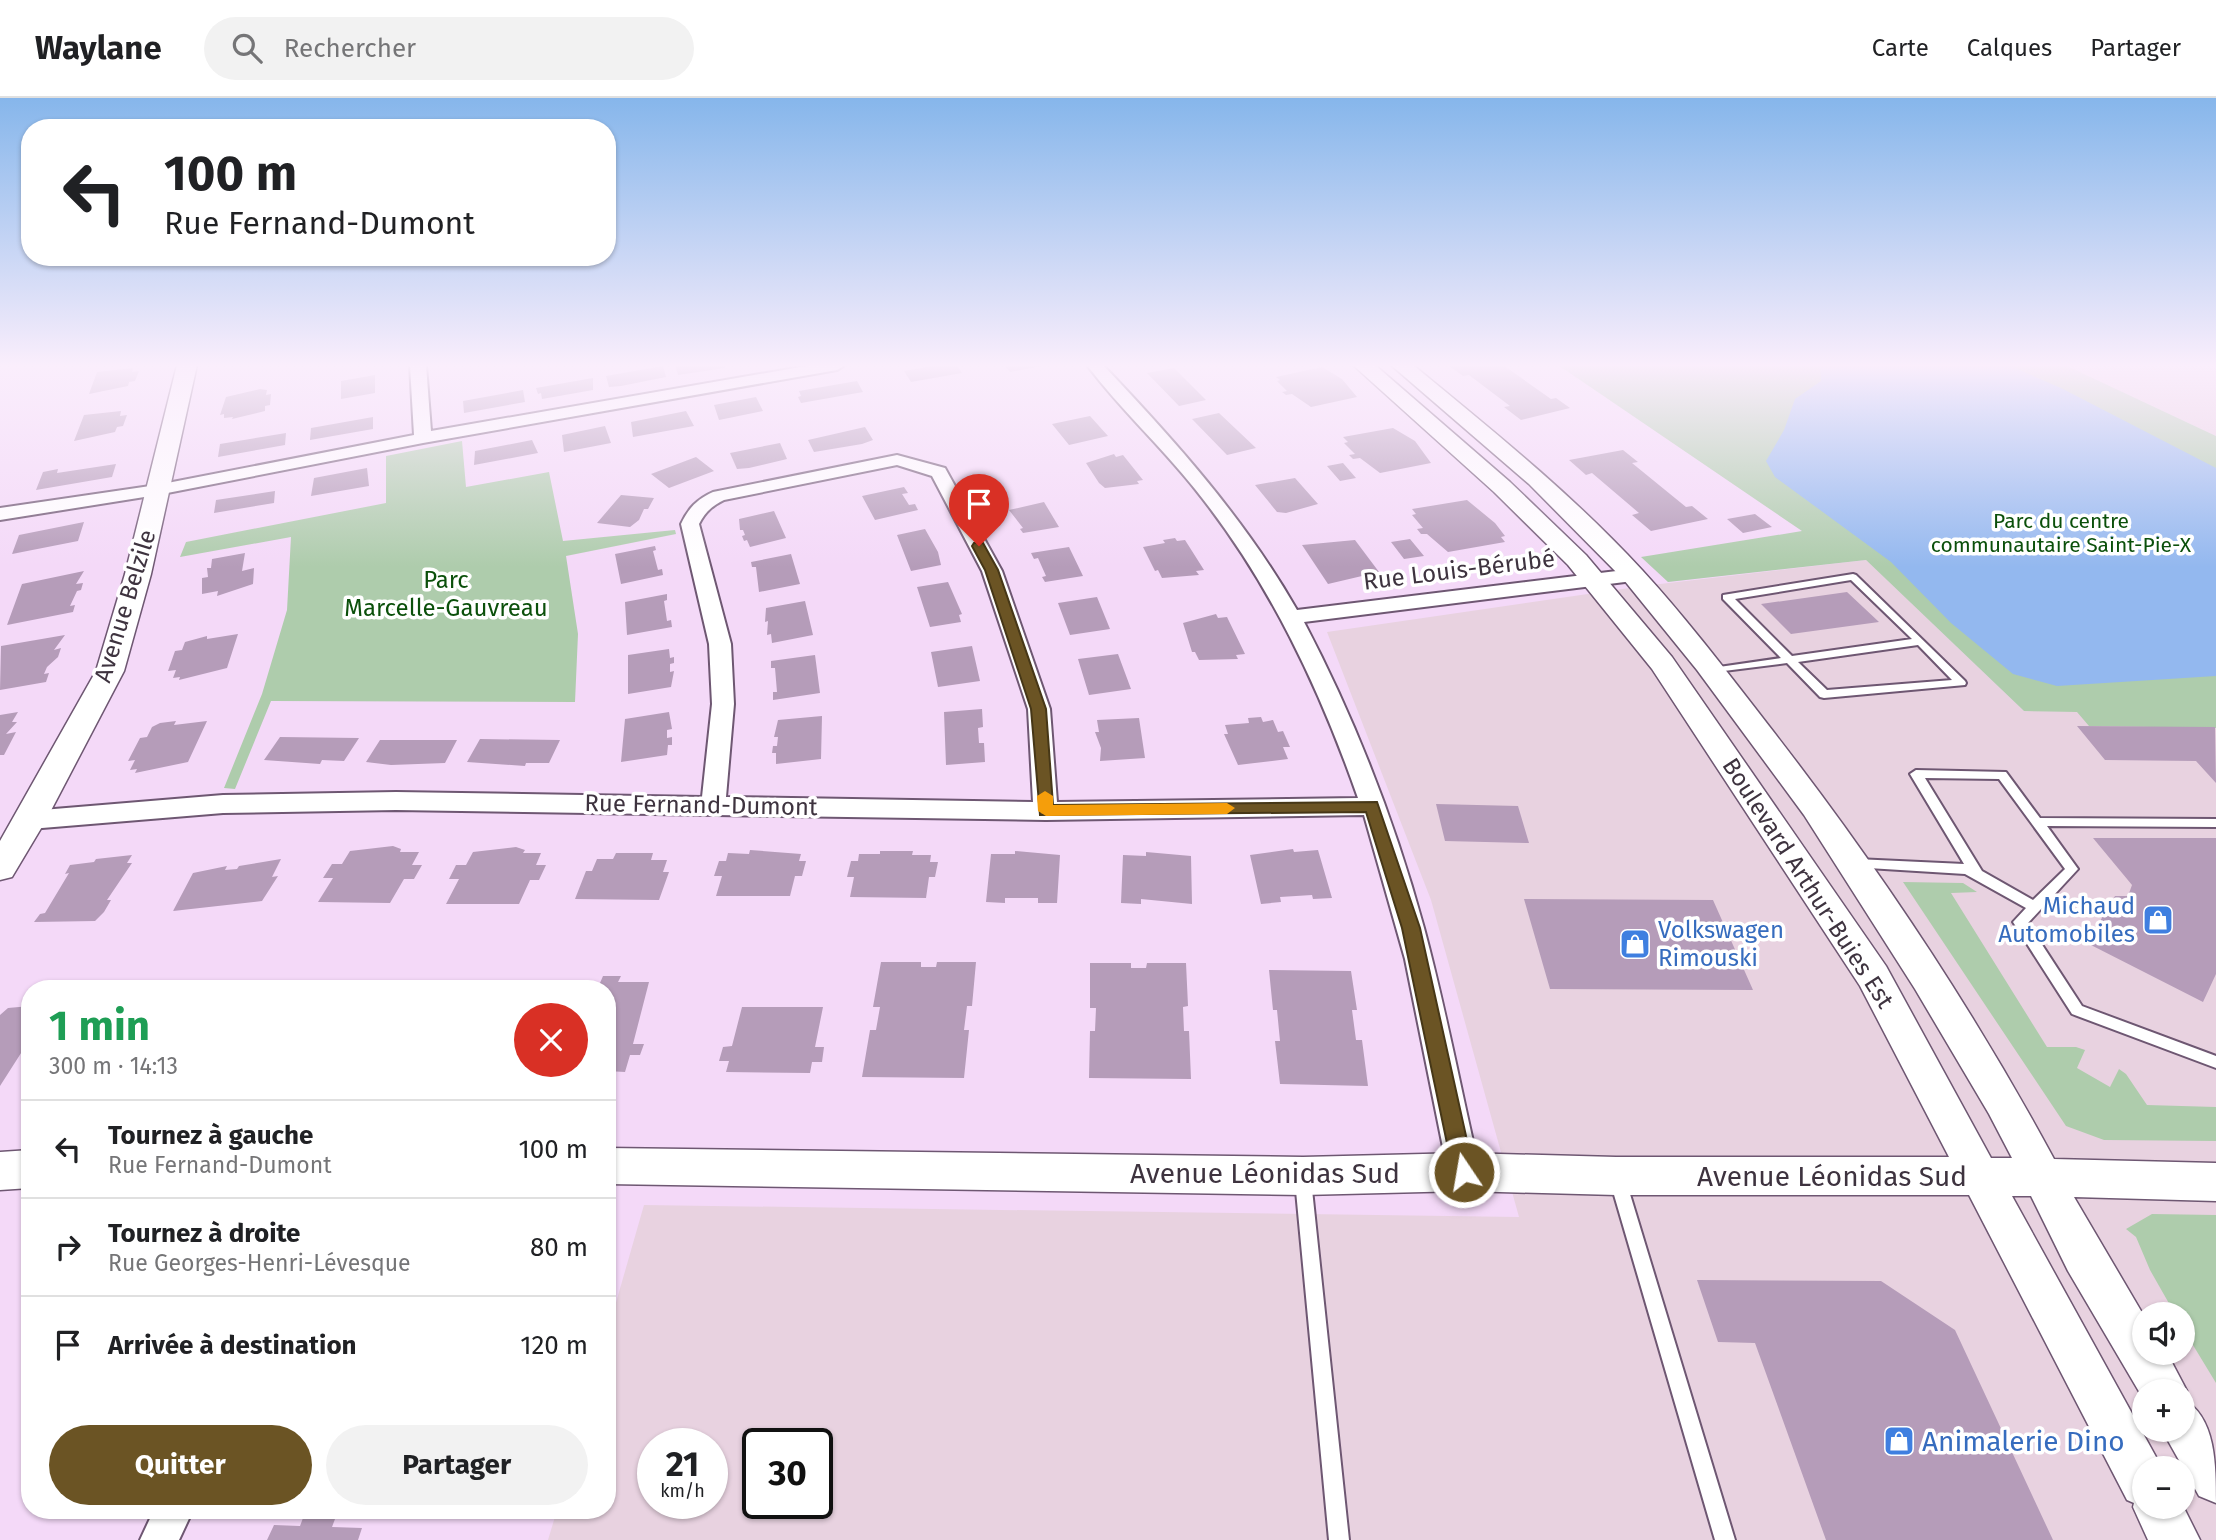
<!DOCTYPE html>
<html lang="fr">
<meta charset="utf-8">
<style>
body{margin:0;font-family:"Fira Sans",sans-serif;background:#f2f2f2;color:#202124;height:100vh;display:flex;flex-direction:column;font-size:26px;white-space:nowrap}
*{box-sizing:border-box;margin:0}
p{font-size:23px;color:#757577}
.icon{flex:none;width:38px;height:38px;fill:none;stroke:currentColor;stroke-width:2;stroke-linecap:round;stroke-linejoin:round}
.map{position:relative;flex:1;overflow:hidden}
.sheet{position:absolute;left:21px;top:882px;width:595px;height:539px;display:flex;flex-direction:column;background:#fff;border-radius:28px;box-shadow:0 2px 5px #0004}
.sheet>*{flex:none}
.top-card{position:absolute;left:21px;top:21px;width:595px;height:147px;border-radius:28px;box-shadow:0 2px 5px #0004;background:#fff;color:#202124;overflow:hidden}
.fabs{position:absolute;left:2132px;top:1204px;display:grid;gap:14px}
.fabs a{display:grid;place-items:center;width:63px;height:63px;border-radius:50%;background:#fff;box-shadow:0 2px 5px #0004;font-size:35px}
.speed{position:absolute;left:637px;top:1330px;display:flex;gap:14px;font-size:35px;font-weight:700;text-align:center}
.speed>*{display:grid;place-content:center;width:91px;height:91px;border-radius:50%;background:#fff;box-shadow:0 2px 5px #0004;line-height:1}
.speed small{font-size:18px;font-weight:400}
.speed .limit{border:4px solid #111;border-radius:10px;background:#fff;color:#111}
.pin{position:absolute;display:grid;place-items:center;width:60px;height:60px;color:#fff;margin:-72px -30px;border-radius:50% 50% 50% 0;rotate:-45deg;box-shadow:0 0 7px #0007}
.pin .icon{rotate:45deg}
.me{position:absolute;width:77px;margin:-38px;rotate:348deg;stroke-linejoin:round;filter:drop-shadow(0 0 5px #0008)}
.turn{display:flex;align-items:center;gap:24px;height:147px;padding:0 28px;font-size:32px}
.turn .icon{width:91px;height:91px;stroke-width:2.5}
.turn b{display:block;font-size:49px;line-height:60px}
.round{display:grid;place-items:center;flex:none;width:74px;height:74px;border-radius:37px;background:#f2f2f2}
.summary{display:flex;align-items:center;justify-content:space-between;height:119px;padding:0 28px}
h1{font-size:42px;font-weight:700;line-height:52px;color:#1e9e55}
.primary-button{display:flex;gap:14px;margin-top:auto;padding:14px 28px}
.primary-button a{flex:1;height:80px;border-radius:42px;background:#6b5424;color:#fff;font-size:28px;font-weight:700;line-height:80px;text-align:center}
.primary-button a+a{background:#f2f2f2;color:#202124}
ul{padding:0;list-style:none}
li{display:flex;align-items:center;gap:21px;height:98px;padding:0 28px;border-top:2px solid #e0e0e0}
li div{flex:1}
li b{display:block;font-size:26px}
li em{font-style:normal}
header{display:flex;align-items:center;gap:42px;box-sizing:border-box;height:98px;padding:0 35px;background:#fff;border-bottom:2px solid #e0e0e0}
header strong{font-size:33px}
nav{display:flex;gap:38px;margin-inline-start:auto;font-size:24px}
.search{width:490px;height:63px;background:#f2f2f2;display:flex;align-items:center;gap:18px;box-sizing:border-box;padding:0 24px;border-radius:38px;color:#757577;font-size:26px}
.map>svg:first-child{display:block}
.commercial{fill:#e8d2e0;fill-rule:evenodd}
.green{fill:#aeccac}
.water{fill:#93b8ef}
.building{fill:#b59cb9}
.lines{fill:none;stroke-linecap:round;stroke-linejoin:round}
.service-casing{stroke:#6e5772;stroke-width:4}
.minor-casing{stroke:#6e5772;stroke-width:4}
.tertiary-casing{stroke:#6e5772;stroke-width:3}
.service{fill:#fff;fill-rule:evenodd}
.minor{fill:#fff;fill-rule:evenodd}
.tertiary{fill:#fff;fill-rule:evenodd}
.route{fill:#6b5424;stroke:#463717;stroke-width:2}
.slow{fill:#f59e0b}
.labels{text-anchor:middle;stroke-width:7;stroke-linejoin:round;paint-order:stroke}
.far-park-label{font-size:21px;fill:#0b500b;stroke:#fff}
.street-label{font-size:24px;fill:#3e333f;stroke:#fff}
.park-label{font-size:24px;fill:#0b500b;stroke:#fff}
.shop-label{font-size:24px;fill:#366cbe;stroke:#fff;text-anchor:end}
.near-street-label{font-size:28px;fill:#3e333f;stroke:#fff}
.near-shop-label{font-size:28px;fill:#366cbe;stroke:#fff;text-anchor:start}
</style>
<header>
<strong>Waylane</strong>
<div class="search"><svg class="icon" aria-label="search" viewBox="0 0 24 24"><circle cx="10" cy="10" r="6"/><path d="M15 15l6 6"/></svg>Rechercher</div>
<nav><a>Carte</a><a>Calques</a><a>Partager</a></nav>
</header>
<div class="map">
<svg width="2216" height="1442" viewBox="0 0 2216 1442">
<rect width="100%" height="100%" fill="#f4d9f8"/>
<path class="commercial" d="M2065,267h151v71z
M1866,462l158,151 192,2v827h-1668l9,-30h50v-176l37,-129 875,12 -88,-317 -104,-268 316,-46zM2144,1216h38v39h-38zM2144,1293h38v39h-38zM653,1346h59v59h-59zM758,1346h59v59h-59zM2144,1370h38v39h-38z"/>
<path class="green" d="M1558,267h507l151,71v292l-127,-2 -12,-14 -53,-1 -158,-151 -198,22 -27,-25 161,-26z
M462,343l4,46 83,-15 14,69 112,-11 1,4 -110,22 12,78 -3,68 -304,-1 -36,88 -11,-1 38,-94 25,-84 4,-73 -111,20 6,-15 200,-39v-47z
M1903,784l60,1 14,9 -26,1 96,154h29l9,3 -8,18 33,19 9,-18 7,5 21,31 69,2v34l-112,-1 -38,-14z
M2152,1116l64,1v168l-34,-56v-13h-7l-25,-44 -14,-33 -10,-8z"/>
<path class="water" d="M1820,267h188l53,23 155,80v208l-159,10 -44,-12 -62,-51 -60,-61 -116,-85 -9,-16 18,-31 11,-31 26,-18z"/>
<path class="building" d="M675,267h48l2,3 -47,7z
M937,267h20l5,8 -51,9 -7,-11z
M1004,267h38v1l-32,6z
M1448,267h55l48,34 5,-1 14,10 -49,12 -17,-13 6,-1 -41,-31 -6,1z
M663,268l3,11 -45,9 -12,1 -3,-11z
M1322,269l20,12 15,18 -46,10 -19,-13 -6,1 -4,-3 5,-1 -10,-10 3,-1 -4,-3z
M133,270l-1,4 7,-1 -4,10 -6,1 -1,4 -39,8 8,-22z
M1174,270l32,32 -27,6 -32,-33z
M375,277v18l-34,6v-18z
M593,280v12l-51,9 -1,-6 -3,1 -2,-6z
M857,283l6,11 -62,11 -3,-6 3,-1 -2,-5z
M260,291l7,1 -1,5 5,-1 -1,11 -5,1v5l-33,8 1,-2 -9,1v-4l-4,1 6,-18z
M523,292l2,12 -61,11 -1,-12z
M756,299l7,14 -44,9 -5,-15z
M121,313l-1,5 7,-1 -4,11 -6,1 -2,5 -41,9 10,-26z
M686,313l8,15 -61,11 -2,-15z
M1219,315l37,35 -29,7 -35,-36z
M1090,318l18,20 -39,9 -17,-21z
M373,319v12l-63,11 1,-12z
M605,328l6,17 -47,9 -2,-17z
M865,329l8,13 -11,4 -48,8 -6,-12z
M1393,330l22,13 16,22 -51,10 -20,-15 -7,1 -4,-4 6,-1 -11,-11 4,-1 -5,-5z
M286,335l-1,12 -67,12 2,-13z
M532,342l6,13 -64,12 1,-14z
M780,345l7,16 -38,9 -12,1 -7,-16z
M1623,352l15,12 -6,1 54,44 6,-1 16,13 -57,12 -19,-16 7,-2 -47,-40 -6,2 -17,-15z
M1114,356l2,3 7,-2 20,25 -6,1 2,3 -34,4 -6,-5 -13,-20z
M696,359l18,14 -45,17 -18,-14z
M1343,365l13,15 -16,3 -13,-15z
M116,366l-4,13 -76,13 7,-18 15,-3 -1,4z
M367,370l2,18 -58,10 3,-18z
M1295,380l23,26 -32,9 -9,-1 -22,-27z
M904,389l4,6 -6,1 7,11 6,-1 3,6 -43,10 -13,-24z
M275,393l-1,12 -60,10 2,-13z
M621,397l33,3 -6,11h-4l-5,11 -9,7 -33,-4z
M1467,402l28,23 10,13 -4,1 4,5 -57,10 -21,-18h-6l-4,-5 6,-1 -11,-13 4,-1 -4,-5z
M1044,404l15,25 -36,6 -3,-4 3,-1 -14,-18z
M774,413l12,27 -36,9 -3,-7 -3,1 -2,-5 3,-1 -2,-5h-3l-1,-11z
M1755,416l17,13 -29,6 -16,-14z
M84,424l-6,19 -66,13 7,-19z
M925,431l13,23 3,13 -30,6 -14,-36z
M1175,440l2,3 8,-1 7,11 12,19 -8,1 3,4 -37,3 -4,-8 -3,1 -12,-24 22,-4 -2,-3z
M1410,441l14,17 -20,3 -13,-17z
M1355,442l24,32 -51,12 -26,-39z
M655,448l1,4 -3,1 5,19 4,-1 1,6 -42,9 -6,-30z
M1069,449l14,29 -38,6 -3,-5 4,-1 -8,-18 -4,1 -3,-6z
M245,455l-3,18 12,-3 -1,16 -36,12 1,-5 -16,3v-16l6,-1 -1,-9h4l1,-9z
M791,456l9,30 -41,8 -3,-25h-4l-1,-5z
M84,473l-8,13 7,-1 -2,7 -4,1 -7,15 5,-1 -2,7 -66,13 15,-41z
M948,484l14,32 -3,1 2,7 -31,5 -13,-40z
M1847,494l32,30 -88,12 -30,-30z
M667,496v6l-3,1 3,20 4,-1 1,7 -45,8 -2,-33z
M1097,499l13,32 -40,6 -12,-32z
M805,503l8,34 -41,8 -1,-9 -4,1 1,-14 -3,1 1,-14z
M1216,516l2,4 9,-1 18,37 -9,1 2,4 -39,1 -4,-8h-3l-9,-29z
M238,536l-11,34 -48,12 1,-3 -7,1 3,-8 -8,1 7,-20 7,-1 3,-8 22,-6v3z
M65,537l-11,15 7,-2 -3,9 -11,10 -3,7 5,-1 -3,9 -46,8 1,-44z
M972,548l8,35 -42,6 -7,-35z
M669,551l1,9 4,-1v6l-4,1v8l4,-1 -3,16 -43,7v-39z
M1118,556l13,35 -42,6 -11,-36z
M815,557l5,38 -47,7v-8h4l-2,-24h-4v-7z
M982,611l1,18 -5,1 1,15h5l1,19 -39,3 -2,-53z
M18,614l-6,10h5l-11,12 10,-2 -12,23h-4v-40z
M669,614l3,17 -5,1v8l5,-1v8h-4l-1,10 -46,7 4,-43z
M822,618l-1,43 -45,5v-11h-4l1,-7h4l1,-9h-4l4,-17z
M1261,619l2,5 10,-2 5,12 5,-1 7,16h-7l5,12 -50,6 -14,-31h4l-3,-9 24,-2 -1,-5z
M1139,620l6,40 -45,3 1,-13 -6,-16h4l-2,-12z
M176,623l-2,4 33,-4 -19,41 -53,11 2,-4 -7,1 5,-10 -7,1 12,-23 7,-1 5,-10 8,-4z
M2077,628l138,1 1,56 -20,-22 -91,-1z
M280,639l79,1 -15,23 -22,-1 -2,4 -56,-4z
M480,641l80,1 -11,23h-23l-1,3 -58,-4z
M380,642h77l-12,23 -54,2 -25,-3z
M1436,706l82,2 11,37 -84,-2z
M2093,740h123v136l-13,28 -116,-59 28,-47h13l4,-11z
M393,748l8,3 -1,3h19l-7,13h10l-8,14h-10l-14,24 -72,-1 15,-24h-10l9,-14h10l8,-13z
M516,749l9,3 -2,3h18l-5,12h10l-7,15h-9l-11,24h-73l13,-25h-10l7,-14h10l7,-13z
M1293,751l1,3 24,-2 14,48 -19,1 -1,-4 -32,2 1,5 -20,2 -11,-49z
M750,752l51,4 -2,7h7l-4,15h-7l-5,20h-74l6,-20h-8l5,-15h7l2,-8 21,1z
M880,753h33l-1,4h19l-1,7h8l-3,15h-6l-3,21 -76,-1 4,-20h-7l4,-16h7l1,-7h21z
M1015,753l45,4 -3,48h-19v-5h-33v5l-19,-1 5,-48h24z
M1146,754l45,4 1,48 -51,-5v5l-20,-1 2,-48 23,1z
M616,755h37l-2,7h16l-4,12h6l-10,28 -84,-1 11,-28h6l5,-12h16z
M132,757l-5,8h5l-25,37h4l-7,12 -9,9 -61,1 6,-8 5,-1 24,-40 -4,1 5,-9 24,-3 2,-3z
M281,761l-9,18 6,-1 -16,25 -89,10 20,-38 34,-7 -2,4 12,-1 2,-3z
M1524,801l189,1 40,90 -203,-1z
M881,864h40v5h15l1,-5h39l-4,44h-5l-3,24h5l-5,48 -102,-1 8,-47h6l4,-23h-7z
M1090,865h41v5h15l1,-5h39l2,43 -5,1 1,24h5l2,48 -102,-1 1,-47h5l1,-23h-6z
M1269,872l82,1 6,39h-5l4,30h6l6,46 -88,-2 -5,-43h5l-3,-31h-4z
M603,878h18l-3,6h31l-16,62h11l-4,11h-10l-5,17 -18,-1v-82h-28l3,-7 18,1z
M30,908v33l-30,47v-71l8,-7z
M742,909h81l-8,40h9l-2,15h-10l-2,11 -84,-1 3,-11h-10l4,-14 9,-1z
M1697,1182l184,1 74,49 98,210h-227l-71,-197 -37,-1z
M306,1412l32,1 -6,16 30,1 -4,12h-91l7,-15 26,1z"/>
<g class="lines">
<g class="service-casing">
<path id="service" d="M1853,476l3,1 109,106 1,2 -1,2 -141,13 -4,-1 -33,-34 -79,10 -1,-2 5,-3 69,-10 -58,-59v-4zM1851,482l61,59 -120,17 -57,-57zM1918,547l34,35 -125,10 -29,-28z
M1916,672l90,2 34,46 176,1v8l-169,-1 31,43 -50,54 54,83 134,50v12l-144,-54 -59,-92 13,-14 -61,-34 -113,-7 -2,-3 2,-3 4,-2 108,5 -54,-90zM1925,680l74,1 66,90 -32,31 -51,-29z
M1303,1075l6,2 2,5 38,360h-20l-34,-360 2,-5z
M1618,1076l6,2 2,5 109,359h-20l-105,-359 2,-5z"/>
</g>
<g class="minor-casing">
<path id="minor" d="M410,267h16l5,66 381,-66h33l-8,5 -414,73 -266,52 -157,25v-12l157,-23 257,-50z
M1087,267h16c72,76 142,154 194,245l336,-41 10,6 -10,6 -329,41c51,97 91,200 120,306 22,81 37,163 56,244l-5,10 -11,4 -11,-4 -5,-10 -43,-213 -41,-144 -318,5 -650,-10 -173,3 -193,16 -9,-3 -3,-6 3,-6 9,-3 193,-16 173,-3 306,5 10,-93 -3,-60 -28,-120c7,-15 16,-25 32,-32l184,-37 48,13 57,103 48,138 7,93 301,-4c-39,-111 -89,-217 -163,-309 -34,-43 -75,-80 -108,-124zM897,367l35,11 50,95 46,138 5,93 -307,-5 8,-93 -3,-60 -32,-120c6,-12 13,-18 25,-24z
M154,1412h39l-14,30h-39z"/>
</g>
<g class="tertiary-casing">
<path id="tertiary" d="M177,267h20l-46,209 -27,97 -78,149 -34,57 -12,3v-39l96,-170 29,-97z
M1353,267h22l135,117 76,73 86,102 214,309 105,192h21l-23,-44 -74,-125 -111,-174 -107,-145 -73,-90 -95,-96 -138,-119h22c79,65 159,129 229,205 45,49 86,103 127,156 106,136 203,281 285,433l162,4v38l-142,-4 70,119v37h23l20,38 -4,8c33,18 33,66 33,104l-17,-7 -37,-66h20v-39h-38v9l-76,-129 -37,-75h-19l149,270 1,2h-18v39h38v-3l18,36h-52l-15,-33 1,-4 -7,-3 -158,-305h-353l-152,-4 -161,4 -696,-11v-36l696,9 161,-4 152,4h333l-89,-171 -208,-317 -84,-104 -74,-73z
M30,1052v38l-30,2v-38z"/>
</g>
<use href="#service" class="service"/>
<use href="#minor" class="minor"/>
<use href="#tertiary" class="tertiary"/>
</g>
<linearGradient id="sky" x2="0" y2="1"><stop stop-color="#86b6eb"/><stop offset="0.57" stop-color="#faeefc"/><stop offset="1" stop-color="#faeefc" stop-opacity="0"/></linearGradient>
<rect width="2216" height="469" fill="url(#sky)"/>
<path class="route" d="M974,445h9l15,27 48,139 7,96 324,-3 43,126 54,244 -3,6 -7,3 -8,-3 -3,-6 -51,-244 -36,-116 -326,3 -9,-106 -46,-139 -13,-24z"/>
<path class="slow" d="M1045,693l8,5v9l174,-2 8,5 -8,6 -181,2 -8,-5 -1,-15z"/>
<defs>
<g id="shop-square" transform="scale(1.575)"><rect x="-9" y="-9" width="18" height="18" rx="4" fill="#3f7fe0" stroke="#fff"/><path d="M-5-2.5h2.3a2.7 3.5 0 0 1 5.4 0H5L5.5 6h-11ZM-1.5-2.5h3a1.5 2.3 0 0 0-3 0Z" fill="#fff"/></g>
</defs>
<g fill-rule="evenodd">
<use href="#shop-square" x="2158" y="822"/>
<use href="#shop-square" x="1635" y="846"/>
<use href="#shop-square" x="1899" y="1343"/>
</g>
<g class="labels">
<g class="far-park-label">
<text x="2061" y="430">Parc du centre<tspan x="2061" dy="24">communautaire Saint-Pie-X</tspan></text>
</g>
<g class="street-label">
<text transform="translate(1459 472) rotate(-7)" y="8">Rue Louis-Bérubé</text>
<text transform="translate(125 508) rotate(-73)" y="8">Avenue Belzile</text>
<text transform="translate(701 707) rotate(1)" y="8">Rue Fernand-Dumont</text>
<text transform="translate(1808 785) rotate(57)" y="8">Boulevard Arthur-Buies Est</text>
</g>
<g class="park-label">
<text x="446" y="490">Parc<tspan x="446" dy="28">Marcelle-Gauvreau</tspan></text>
</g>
<g class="shop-label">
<text x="2135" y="816">Michaud<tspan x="2135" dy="28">Automobiles</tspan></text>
<text x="1658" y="840" text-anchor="start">Volkswagen<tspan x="1658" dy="28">Rimouski</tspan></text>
</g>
<g class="near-street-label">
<text x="1265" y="1085">Avenue Léonidas Sud</text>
<text x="1832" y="1088">Avenue Léonidas Sud</text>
</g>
<g class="near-shop-label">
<text x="1922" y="1353">Animalerie Dino</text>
</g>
</g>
</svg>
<div class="fabs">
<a><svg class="icon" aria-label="sound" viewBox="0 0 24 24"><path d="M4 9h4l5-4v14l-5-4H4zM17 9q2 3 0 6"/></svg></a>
<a>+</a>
<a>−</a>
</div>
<div class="speed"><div>21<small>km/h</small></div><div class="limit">30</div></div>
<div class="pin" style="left:979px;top:448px;background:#d93025"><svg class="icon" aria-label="arrive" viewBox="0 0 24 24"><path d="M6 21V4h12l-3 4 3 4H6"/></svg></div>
<svg class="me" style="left:1464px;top:1074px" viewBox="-20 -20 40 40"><circle r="17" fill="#6b5424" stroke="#fff" stroke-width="3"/><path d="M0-11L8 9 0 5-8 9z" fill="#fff"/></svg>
<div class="top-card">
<div class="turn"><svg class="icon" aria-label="left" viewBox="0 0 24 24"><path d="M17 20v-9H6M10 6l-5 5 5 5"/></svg><div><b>100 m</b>Rue Fernand-Dumont</div></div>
</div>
<section class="sheet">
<div class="summary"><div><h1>1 min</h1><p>300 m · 14:13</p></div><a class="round" style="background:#d93025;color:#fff"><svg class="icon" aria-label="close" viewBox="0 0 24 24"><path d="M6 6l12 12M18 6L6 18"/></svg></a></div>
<ul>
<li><svg class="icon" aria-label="left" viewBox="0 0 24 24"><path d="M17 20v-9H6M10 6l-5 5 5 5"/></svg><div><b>Tournez à gauche</b><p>Rue Fernand-Dumont</p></div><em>100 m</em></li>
<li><svg class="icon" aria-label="right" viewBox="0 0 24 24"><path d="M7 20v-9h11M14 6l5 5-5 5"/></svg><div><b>Tournez à droite</b><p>Rue Georges-Henri-Lévesque</p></div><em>80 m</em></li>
<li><svg class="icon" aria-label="arrive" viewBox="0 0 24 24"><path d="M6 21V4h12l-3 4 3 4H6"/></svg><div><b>Arrivée à destination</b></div><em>120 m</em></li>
</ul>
<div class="primary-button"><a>Quitter</a><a>Partager</a></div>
</section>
</div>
